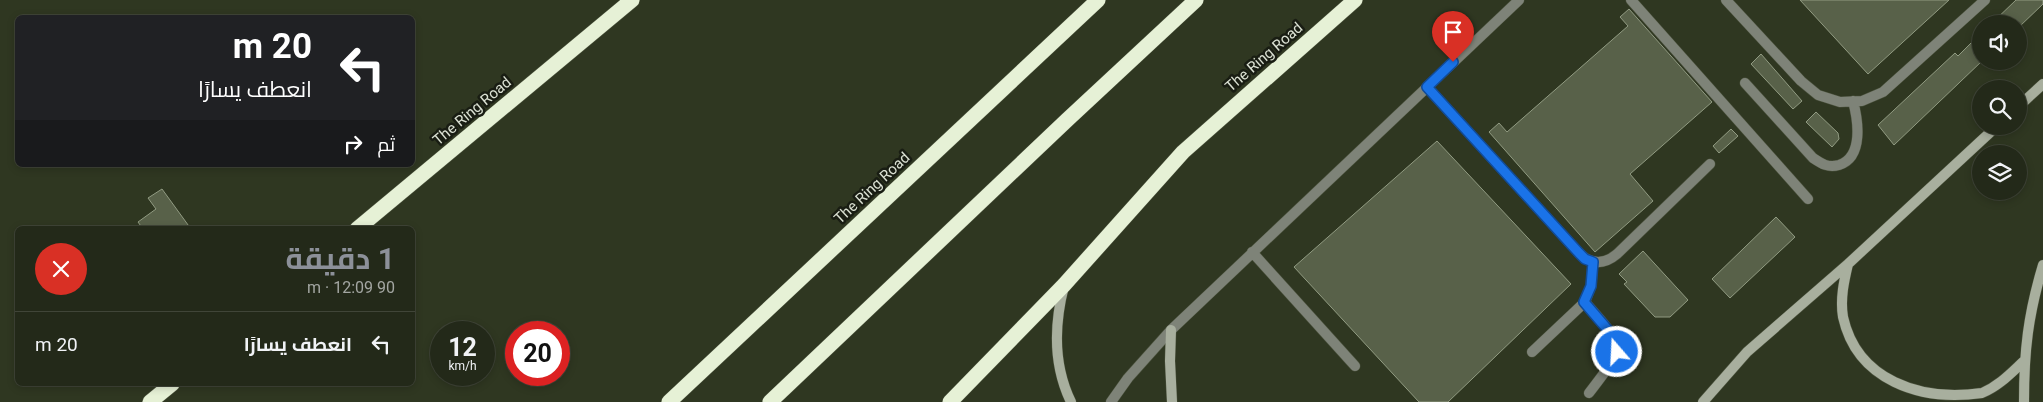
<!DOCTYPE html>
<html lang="ar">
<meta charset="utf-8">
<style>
body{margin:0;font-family:Roboto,Cairo,sans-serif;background:#2f3526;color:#f1f3f6;direction:rtl;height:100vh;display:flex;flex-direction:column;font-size:19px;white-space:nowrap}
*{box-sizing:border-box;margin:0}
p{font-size:16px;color:#a3a6a2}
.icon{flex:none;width:28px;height:28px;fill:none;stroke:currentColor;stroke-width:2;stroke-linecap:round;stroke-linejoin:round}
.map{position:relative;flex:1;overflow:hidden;direction:ltr}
.drawer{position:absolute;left:15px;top:226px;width:400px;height:160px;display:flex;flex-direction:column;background:#232919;border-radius:8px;box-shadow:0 2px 8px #0003,0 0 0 1px #404538;direction:rtl}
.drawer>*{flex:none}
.guide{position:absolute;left:15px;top:15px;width:400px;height:152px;border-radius:8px;box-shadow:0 2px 8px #0003,0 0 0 1px #404538;direction:rtl;background:#202124;color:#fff;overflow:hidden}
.controls{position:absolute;left:1972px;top:15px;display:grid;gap:10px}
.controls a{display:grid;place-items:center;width:55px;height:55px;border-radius:50%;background:#232919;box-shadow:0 2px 8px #0003,0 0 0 1px #404538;font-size:25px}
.speed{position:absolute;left:430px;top:321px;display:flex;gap:10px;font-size:25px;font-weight:700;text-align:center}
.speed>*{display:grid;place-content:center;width:65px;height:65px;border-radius:50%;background:#232919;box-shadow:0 2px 8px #0003,0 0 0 1px #404538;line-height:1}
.speed small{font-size:12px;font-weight:400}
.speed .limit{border:8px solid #d22;background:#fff;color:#111}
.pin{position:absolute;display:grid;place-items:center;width:42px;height:42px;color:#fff;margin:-51px -21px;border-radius:50% 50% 50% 0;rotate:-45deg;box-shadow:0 0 5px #0007}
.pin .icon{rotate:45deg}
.me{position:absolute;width:55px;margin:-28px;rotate:341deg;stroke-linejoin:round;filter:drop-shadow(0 0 4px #0008)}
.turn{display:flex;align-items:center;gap:18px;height:105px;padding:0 20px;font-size:22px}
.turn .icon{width:65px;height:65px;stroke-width:2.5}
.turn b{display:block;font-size:35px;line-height:42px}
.then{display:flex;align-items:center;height:48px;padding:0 20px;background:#0003;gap:10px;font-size:19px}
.round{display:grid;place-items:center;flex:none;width:52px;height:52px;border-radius:26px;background:#2f3526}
.head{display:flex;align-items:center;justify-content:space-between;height:85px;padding:0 20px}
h1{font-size:30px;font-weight:700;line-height:38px;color:#8c9099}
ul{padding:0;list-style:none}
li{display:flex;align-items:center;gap:15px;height:65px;padding:0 20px;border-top:1px solid #404538}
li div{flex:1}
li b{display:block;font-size:19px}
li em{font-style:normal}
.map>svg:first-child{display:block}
.building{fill:#586149;stroke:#919b82}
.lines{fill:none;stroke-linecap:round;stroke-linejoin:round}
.lane-casing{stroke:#4b523d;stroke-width:11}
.secondary-casing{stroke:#4b523d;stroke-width:11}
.highway-casing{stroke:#4b523d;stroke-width:16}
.lane{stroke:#7e8378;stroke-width:10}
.secondary{stroke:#a8af9e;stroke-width:10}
.highway{stroke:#e6f1d6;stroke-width:15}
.route-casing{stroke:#114b97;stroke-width:12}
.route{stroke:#1a73e8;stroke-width:9}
.labels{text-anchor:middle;stroke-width:5;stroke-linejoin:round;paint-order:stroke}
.street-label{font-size:15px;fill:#dbe1d3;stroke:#191d13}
</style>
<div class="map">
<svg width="2043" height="402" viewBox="0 0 2043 402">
<rect width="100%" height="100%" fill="#2f3721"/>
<path class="building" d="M1800,0h149l-81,74z
M2016,0h27v4l-24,23v-3h-28z
M1629,9l83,93 -82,72 23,27 -58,51 -106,-120 10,-9 8,9 121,-106 -8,-9z
M1981,33l1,28 -88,84 -16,-20 77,-72 3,3z
M1761,54l41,47 -9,8 -42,-45z
M1816,112l22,21 1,6 -7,8 -26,-25z
M1731,129l7,7 -19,17 -6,-7z
M1437,141l134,143 -123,118h-29l-125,-135z
M162,189l29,40h-48l-5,-7 18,-13 -8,-11z
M1776,217l19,20 -65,61 -18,-19z
M1643,251l45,49 -18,17h-15l-31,-33 3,-2 -8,-8z"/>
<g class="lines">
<g class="lane-casing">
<path id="lane" d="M1631,0l177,199
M1726,0l75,81 17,14 22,7 22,-1 21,-9 102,-92
M1745,83l68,75c9,6 15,10 26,7 25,-8 19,-45 14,-64
M1427,87l152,166c12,12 25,12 38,1l93,-90
M1252,252l103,114
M1585,302c39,45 42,42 4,91
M1532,352l53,-50 6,-16 2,-24
M1111,402l17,-24 43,-48 348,-330"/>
</g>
<g class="secondary-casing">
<path id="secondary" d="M2019,106l24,-22
M1848,264c-4,17 -8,35 -5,53 14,63 77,85 139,76 17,-7 29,-20 42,-32
M1064,286c-10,39 -11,79 7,116
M1171,330l-1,31 2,41
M1703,402l44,-50 101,-88 149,-138
M2024,402c0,-51 4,-87 19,-137"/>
</g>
<g class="highway-casing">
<path id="highway" d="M357,229l275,-229
M150,402l22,-18
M669,402l429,-402
M770,402l297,-282 129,-120
M950,402l114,-117 119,-133 172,-152"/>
</g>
<use href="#lane" class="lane"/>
<use href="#secondary" class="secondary"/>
<use href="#highway" class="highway"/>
</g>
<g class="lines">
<g class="route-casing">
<path id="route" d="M1453,62l-26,25 152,166 6,6 8,3 -2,24 -7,16 30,35 3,15"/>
</g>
<use href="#route" class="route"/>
</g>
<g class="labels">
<g class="street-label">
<text transform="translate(1264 57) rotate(-41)" y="5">The Ring Road</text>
<text transform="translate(472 111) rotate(-40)" y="5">The Ring Road</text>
<text transform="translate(872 188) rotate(-43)" y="5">The Ring Road</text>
</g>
</g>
</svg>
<div class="controls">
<a><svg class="icon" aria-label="sound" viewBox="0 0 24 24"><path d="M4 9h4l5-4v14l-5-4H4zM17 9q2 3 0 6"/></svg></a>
<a><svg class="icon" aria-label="search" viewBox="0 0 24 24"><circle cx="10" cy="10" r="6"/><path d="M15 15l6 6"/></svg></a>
<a><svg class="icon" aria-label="layers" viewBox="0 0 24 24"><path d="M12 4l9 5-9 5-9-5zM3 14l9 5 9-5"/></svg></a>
</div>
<div class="speed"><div>12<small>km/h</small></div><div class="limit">20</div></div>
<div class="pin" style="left:1453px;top:62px;background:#d93025"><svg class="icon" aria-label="arrive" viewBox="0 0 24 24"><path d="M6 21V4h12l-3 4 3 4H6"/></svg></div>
<svg class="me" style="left:1617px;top:352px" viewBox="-20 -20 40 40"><circle r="17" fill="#1a73e8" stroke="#fff" stroke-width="3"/><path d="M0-11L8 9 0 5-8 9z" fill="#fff"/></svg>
<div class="guide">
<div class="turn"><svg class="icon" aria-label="left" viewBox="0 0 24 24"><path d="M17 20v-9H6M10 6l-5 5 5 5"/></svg><div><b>20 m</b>انعطف يسارًا</div></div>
<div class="then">ثم<svg class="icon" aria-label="right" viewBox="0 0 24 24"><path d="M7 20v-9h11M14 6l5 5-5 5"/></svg></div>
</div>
<section class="drawer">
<div class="head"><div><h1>1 دقيقة</h1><p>90 m · 12:09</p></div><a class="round" style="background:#d93025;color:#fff"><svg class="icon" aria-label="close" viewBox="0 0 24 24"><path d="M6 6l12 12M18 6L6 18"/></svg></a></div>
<ul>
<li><svg class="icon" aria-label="left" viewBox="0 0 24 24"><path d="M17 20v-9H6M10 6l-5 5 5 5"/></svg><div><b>انعطف يسارًا</b></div><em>20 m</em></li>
</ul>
</section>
</div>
